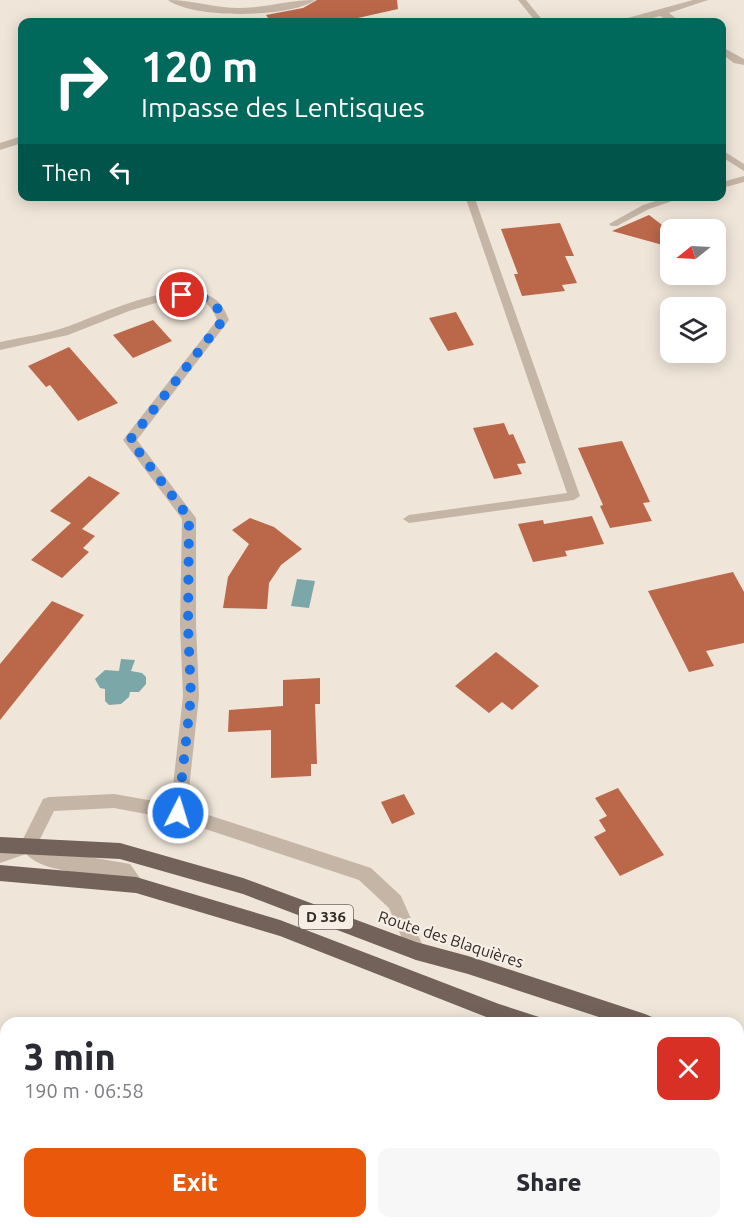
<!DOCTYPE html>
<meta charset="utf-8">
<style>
body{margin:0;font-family:Ubuntu,sans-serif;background:#f7f7f7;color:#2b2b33;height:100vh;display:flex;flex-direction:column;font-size:22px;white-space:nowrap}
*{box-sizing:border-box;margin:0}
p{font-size:20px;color:#7c7c81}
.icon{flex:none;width:33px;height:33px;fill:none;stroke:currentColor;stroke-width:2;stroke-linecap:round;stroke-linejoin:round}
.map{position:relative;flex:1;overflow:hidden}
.sheet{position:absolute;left:0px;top:1017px;width:744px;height:212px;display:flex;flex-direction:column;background:#fff;border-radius:18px 18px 0 0;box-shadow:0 3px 15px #0003}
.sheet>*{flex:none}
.hud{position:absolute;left:18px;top:18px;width:708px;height:183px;border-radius:12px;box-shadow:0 3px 15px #0003;background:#00695c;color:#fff;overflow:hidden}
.needle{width:39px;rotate:252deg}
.buttons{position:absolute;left:660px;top:219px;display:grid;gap:12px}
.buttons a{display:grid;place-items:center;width:66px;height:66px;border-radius:12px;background:#fff;box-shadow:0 3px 15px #0003;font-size:30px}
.pin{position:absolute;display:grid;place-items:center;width:51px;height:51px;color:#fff;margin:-26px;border:3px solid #fff;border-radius:50%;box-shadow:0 2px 6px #0007}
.me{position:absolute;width:66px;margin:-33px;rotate:5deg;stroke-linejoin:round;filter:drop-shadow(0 0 4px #0008)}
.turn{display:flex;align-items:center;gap:21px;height:126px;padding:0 24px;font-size:27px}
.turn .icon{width:78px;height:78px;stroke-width:2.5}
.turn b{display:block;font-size:42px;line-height:51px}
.then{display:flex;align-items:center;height:57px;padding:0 24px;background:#0003;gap:12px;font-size:22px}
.round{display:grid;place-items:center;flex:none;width:63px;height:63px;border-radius:12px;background:#f7f7f7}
.overview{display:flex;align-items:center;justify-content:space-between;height:102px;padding:0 24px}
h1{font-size:36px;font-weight:800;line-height:45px}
.button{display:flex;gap:12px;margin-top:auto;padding:12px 24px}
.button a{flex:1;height:69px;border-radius:12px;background:#ea580c;color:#fff;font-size:24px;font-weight:800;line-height:69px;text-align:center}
.button a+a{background:#f7f7f7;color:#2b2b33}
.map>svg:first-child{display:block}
.water{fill:#7ba7a9}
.building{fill:#bb674a}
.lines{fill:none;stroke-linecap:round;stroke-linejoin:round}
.service{fill:#c5b5a6;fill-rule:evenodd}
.minor{fill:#c5b5a6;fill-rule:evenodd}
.primary{fill:#736259;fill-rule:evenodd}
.route{stroke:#1a73e8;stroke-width:10;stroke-dasharray:0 18}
.labels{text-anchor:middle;stroke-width:4.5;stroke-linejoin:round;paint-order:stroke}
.shield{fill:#f7efe5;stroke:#6d655f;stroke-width:1.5}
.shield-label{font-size:15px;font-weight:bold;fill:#322a26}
.street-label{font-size:16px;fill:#322a26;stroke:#f7efe5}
</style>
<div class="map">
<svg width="744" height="1228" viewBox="0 0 744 1228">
<rect width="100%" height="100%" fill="#efe5d9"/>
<path class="water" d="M297,579l18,2 -6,27 -18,-2z
M121,659l14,1 -4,11 11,2 4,4v7l-7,8h-9l-1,5 -8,7 -12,1 -4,-4v-12l-5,-1 -5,-9 10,-9 14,1z"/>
<path class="building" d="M317,0h80l1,9 -58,13h-69l-5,-7 37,-7z
M649,215l21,16v16l-58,-16z
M560,223l14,33h-9l12,27 -15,2 3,6 -43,5 -8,-22h4l-17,-45z
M456,312l18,33 -26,6 -19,-33z
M153,320l19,21 -39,17 -20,-23z
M69,347l49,56 -40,18 -28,-36 -4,2 -18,-21z
M504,423l5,12 4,-1 13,29 -9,1 5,10 -28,5 -21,-51z
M622,441l28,61 -7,1 9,18 -42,7 -10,-22 3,-1 -25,-57z
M89,476l31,17 -38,36 13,7 -12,12 6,4 -27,26 -31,-18 40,-37 -21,-12z
M592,516l12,28 -39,7 2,5 -34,6 -15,-38 25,-4 1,4z
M250,518l24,9 28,22 -21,16 -12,18 -2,26 -44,-1 5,-31 21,-33 -17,-14z
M733,572l11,20v51l-38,8 8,15 -25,6 -41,-81z
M52,601l32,14 -84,105v-56z
M496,652l43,34 -27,24 -10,-8 -13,11 -34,-27z
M320,678v26h-5l2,60h-6v12l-40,2v-48l-43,2 1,-22 54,-4v-26z
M618,788l46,67 -44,21 -26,-39 12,-6 -7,-11 8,-4 -12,-18z
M404,794l11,20 -23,10 -11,-22z"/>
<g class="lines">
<path class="service" d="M518,0h8l18,22h-8z
M722,150l22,14v7l-22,-14z
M744,176v6l-22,6v-6z
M465,196h9l106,300 -6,4 -165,23 -6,-4 6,-4 158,-22z
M672,196h15l-38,13 -32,17h-6l-2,-2 34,-19z"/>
<path class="minor" d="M168,0c24,0 47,8 71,8 26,0 50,-8 76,-8 -24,18 -123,19 -147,0z
M693,0h15l-39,13 12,9h-11l-10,-6 -22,6h-25z
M722,47l22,12v6l-10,-2 -12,-9z
M22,136v7l-22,7v-7z
M190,290c21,4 31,9 39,30l-92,120 59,78v107l3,71 -12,112 184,60 30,28 24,55 -3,6 -6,3 -6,-3 -21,-49 -30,-28 -181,-60 -64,-12 -60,3 -16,32 5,6 87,15 15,21 -3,6 -6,2 -6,-2 -11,-14c-25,-3 -76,-4 -93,-23l-26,9v-16l23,-8 20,-40 6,-2 65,-3 57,10 12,-108 -3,-71 2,-106 -59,-79 94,-120c-9,-25 -25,-22 -48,-21l-40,12 -61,24 -68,15v-8c23,-5 47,-8 69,-16 40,-15 77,-33 121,-36z"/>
<path class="primary" d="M0,837l120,6 123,35 173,64 52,14 177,58 7,3 2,6h-37l-149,-49 -52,-14 -173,-66 -123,-35 -120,-6z
M0,865l136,12 144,43 219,84 40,13 2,6 -42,-1 -219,-86 -144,-43 -136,-12z
M738,1035h6v18h-6z
M738,1066l6,1v20l-6,-1z"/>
</g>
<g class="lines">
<path class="route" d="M178,813l13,-117 -3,-71 1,-107 -59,-78 93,-120c-8,-22 -19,-24 -41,-25"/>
</g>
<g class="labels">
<rect class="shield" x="299" y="905" width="54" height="24" rx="4.5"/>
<g class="shield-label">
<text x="326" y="922">D 336</text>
</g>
<g class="street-label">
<text transform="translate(451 939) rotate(18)" y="6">Route des Blaquières</text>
</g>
</g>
</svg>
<div class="buttons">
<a><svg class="needle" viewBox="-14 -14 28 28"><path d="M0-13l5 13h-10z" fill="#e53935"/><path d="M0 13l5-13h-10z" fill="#7c7c81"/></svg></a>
<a><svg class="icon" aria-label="layers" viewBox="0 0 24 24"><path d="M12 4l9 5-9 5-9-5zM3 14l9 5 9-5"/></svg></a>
</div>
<div class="pin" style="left:182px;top:295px;background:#d93025"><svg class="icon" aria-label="arrive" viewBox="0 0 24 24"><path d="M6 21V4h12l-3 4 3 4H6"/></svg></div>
<svg class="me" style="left:178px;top:813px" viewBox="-20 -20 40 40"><circle r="17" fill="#1a73e8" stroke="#fff" stroke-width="3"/><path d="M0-11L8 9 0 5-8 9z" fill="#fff"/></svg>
<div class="hud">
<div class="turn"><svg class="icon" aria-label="right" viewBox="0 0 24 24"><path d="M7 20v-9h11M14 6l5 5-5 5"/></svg><div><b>120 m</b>Impasse des Lentisques</div></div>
<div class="then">Then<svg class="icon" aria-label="left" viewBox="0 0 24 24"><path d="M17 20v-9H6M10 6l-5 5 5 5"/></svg></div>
</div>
<section class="sheet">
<div class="overview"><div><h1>3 min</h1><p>190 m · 06:58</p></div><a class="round" style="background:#d93025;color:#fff"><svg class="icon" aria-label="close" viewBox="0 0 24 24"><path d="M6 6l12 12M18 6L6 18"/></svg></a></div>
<div class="button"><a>Exit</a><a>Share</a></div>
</section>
</div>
